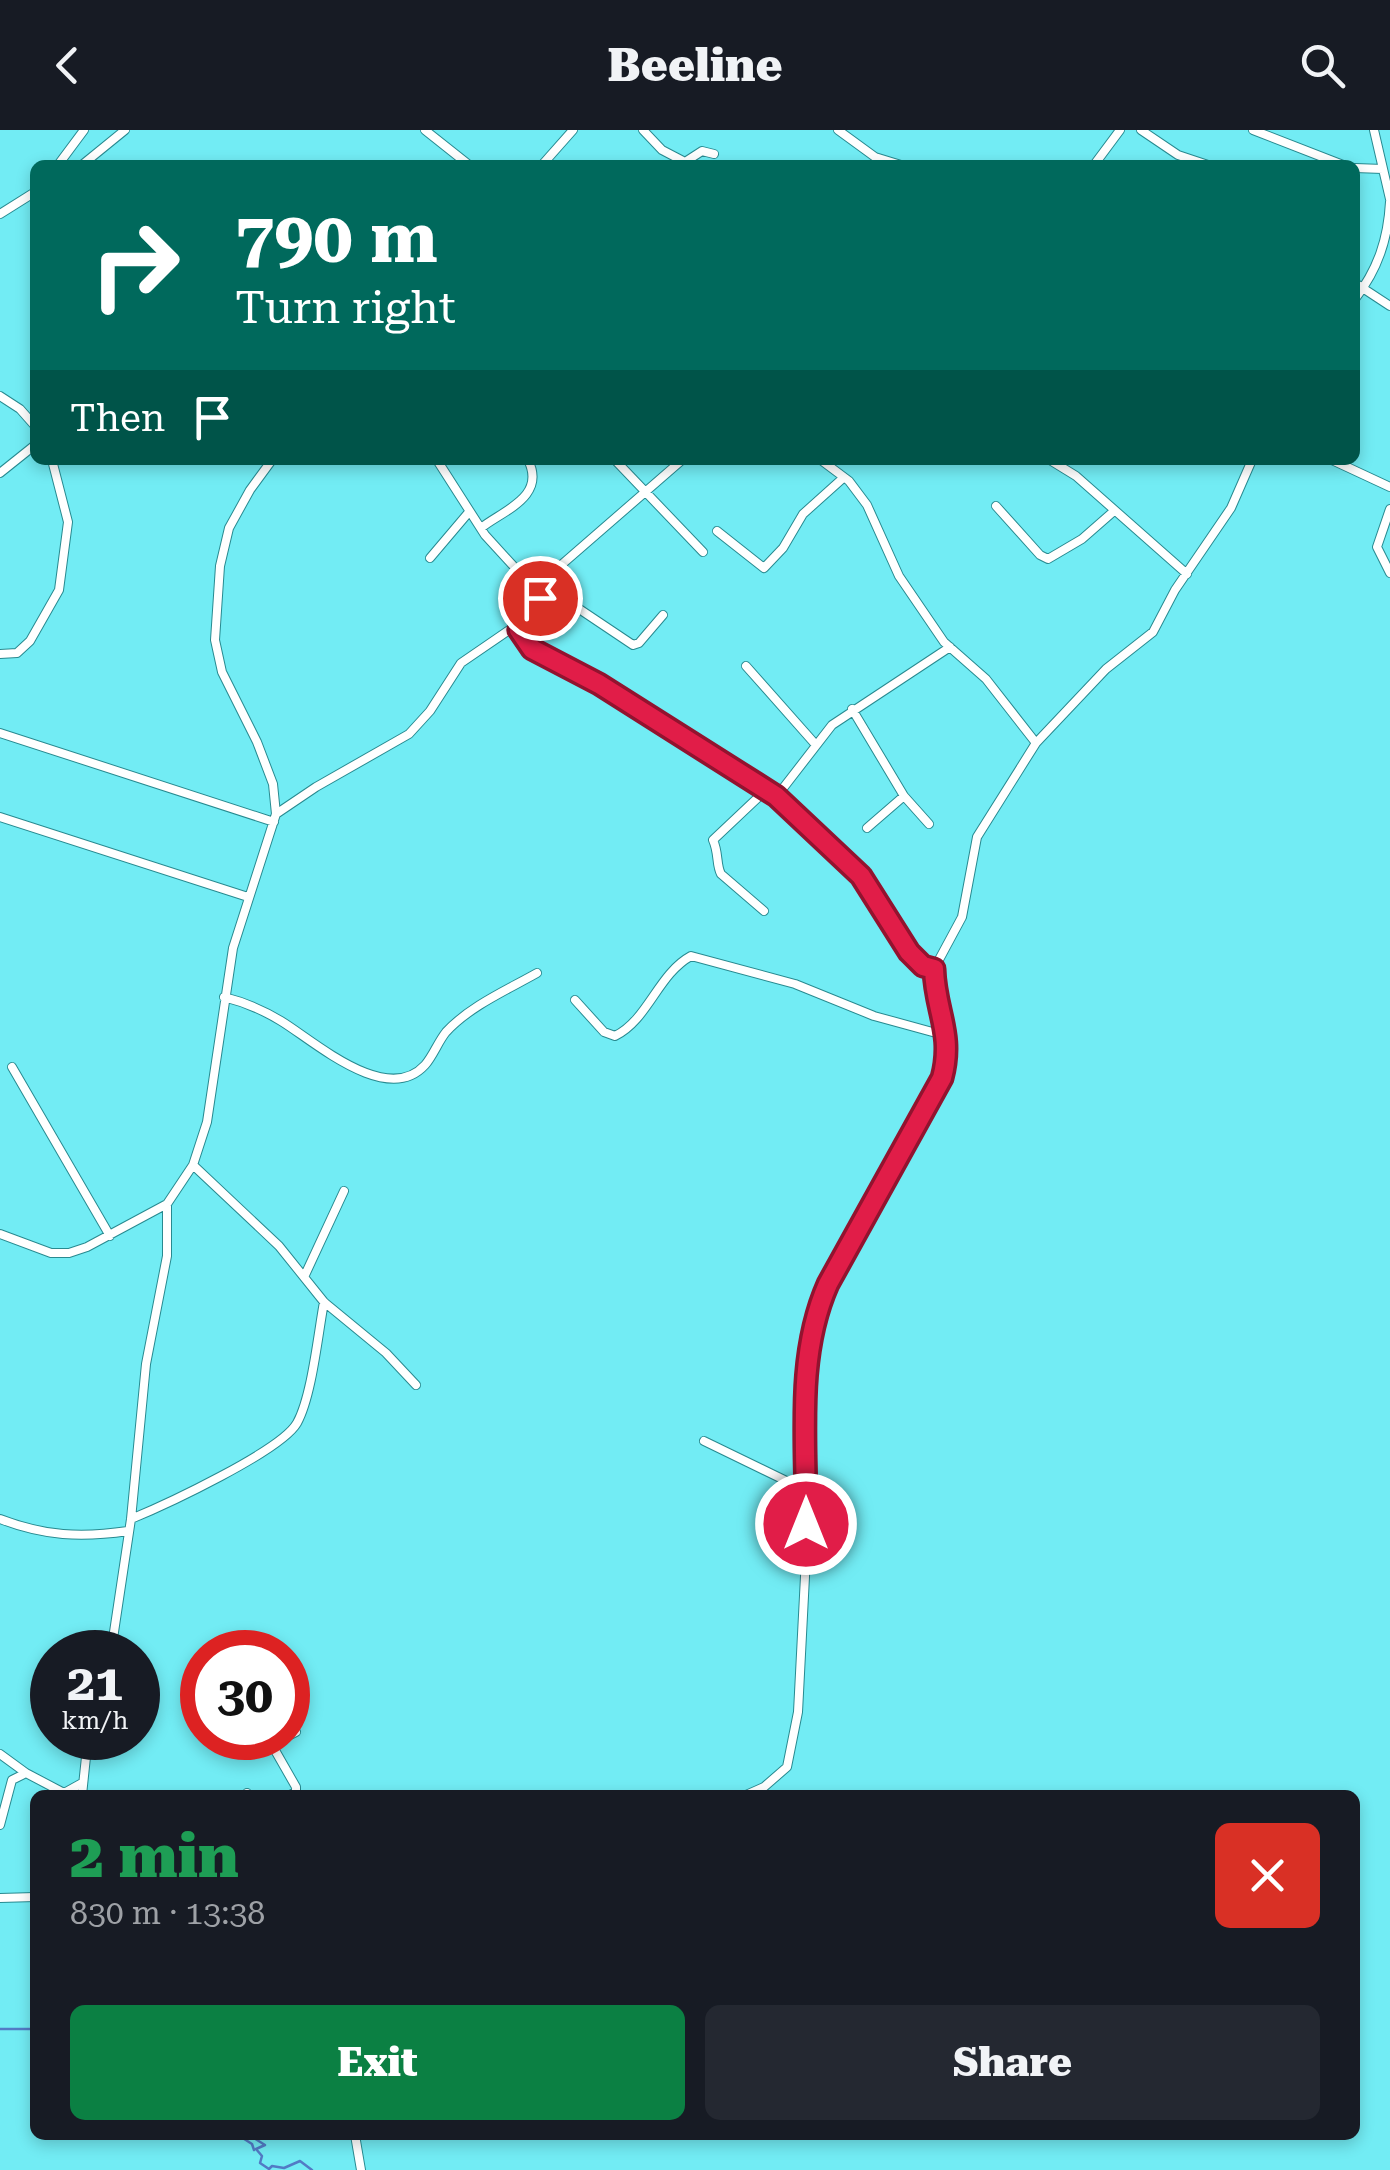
<!DOCTYPE html>
<meta charset="utf-8">
<style>
body{margin:0;font-family:"Roboto Serif",serif;background:#242831;color:#f1f3f6;height:100vh;display:flex;flex-direction:column;font-size:38px;white-space:nowrap}
*{box-sizing:border-box;margin:0}
p{font-size:32px;color:#9ea1a6}
.icon{flex:none;width:55px;height:55px;fill:none;stroke:currentColor;stroke-width:2;stroke-linecap:round;stroke-linejoin:round}
.map{position:relative;flex:1;overflow:hidden}
.details{position:absolute;left:30px;top:1660px;width:1330px;height:350px;display:flex;flex-direction:column;background:#171b24;border-radius:15px;box-shadow:0 5px 15px #0003}
.details>*{flex:none}
.hud{position:absolute;left:30px;top:30px;width:1330px;height:305px;border-radius:15px;box-shadow:0 5px 15px #0003;background:#00695c;color:#fff;overflow:hidden}
.speed{position:absolute;left:30px;top:1500px;display:flex;gap:20px;font-size:50px;font-weight:700;text-align:center}
.speed>*{display:grid;place-content:center;width:130px;height:130px;border-radius:50%;background:#171b24;box-shadow:0 5px 15px #0003;line-height:1}
.speed small{font-size:25px;font-weight:400}
.speed .limit{border:15px solid #d22;background:#fff;color:#111}
.pin{position:absolute;display:grid;place-items:center;width:85px;height:85px;color:#fff;margin:-42px;border:5px solid #fff;border-radius:50%;box-shadow:0 2px 10px #0007}
.me{position:absolute;width:110px;margin:-55px;rotate:0deg;stroke-linejoin:round;filter:drop-shadow(0 0 8px #0008)}
.turn{display:flex;align-items:center;gap:35px;height:210px;padding:0 40px;font-size:45px}
.turn .icon{width:130px;height:130px;stroke-width:2.5}
.turn b{display:block;font-size:70px;line-height:85px}
.then{display:flex;align-items:center;height:95px;padding:0 40px;background:#0003;gap:20px;font-size:38px}
.round{display:grid;place-items:center;flex:none;width:105px;height:105px;border-radius:15px;background:#242831}
.overview{display:flex;align-items:center;justify-content:space-between;height:170px;padding:0 40px}
h1{font-size:60px;font-weight:800;line-height:75px;color:#1e9e55}
.button{display:flex;gap:20px;margin-top:auto;padding:20px 40px}
.button a{flex:1;height:115px;border-radius:15px;background:#0b8043;color:#fff;font-size:40px;font-weight:800;line-height:115px;text-align:center}
.button a+a{background:#242831;color:#f1f3f6}
header{display:flex;justify-content:space-between;align-items:center;height:130px;padding:0 40px;background:#171b24;font-size:45px;font-weight:800}
.map>svg:first-child{display:block}
.lines{fill:none;stroke-linecap:round;stroke-linejoin:round}
.stream{stroke:#527bc5;stroke-width:2.5}
.street-casing{stroke:#288a90;stroke-width:10}
.street{stroke:#fff;stroke-width:8}
.route-casing{stroke:#92132f;stroke-width:25}
.route{stroke:#e11d48;stroke-width:18}
</style>
<header><svg class="icon" aria-label="back" viewBox="0 0 24 24"><path d="M15 5l-7 7 7 7"/></svg>Beeline<svg class="icon" aria-label="search" viewBox="0 0 24 24"><circle cx="10" cy="10" r="6"/><path d="M15 15l6 6"/></svg></header>
<div class="map">
<svg width="1390" height="2040" viewBox="0 0 1390 2040">
<rect width="100%" height="100%" fill="#72ecf4"/>
<g class="lines">
<path class="stream" d="M0,1899h35
M238,2005l14,9 2,6
M249,2005l16,10 -9,4 6,7 -2,7 9,6 3,-3 12,2 16,-7 12,9"/>
<g class="street-casing">
<path id="street" d="M425,0l44,35
M643,0l19,20 23,12 17,-11 12,3
M838,0l37,27 26,8
M1141,0l37,25 30,10
M1253,0l90,35
M1374,0l16,69
M58,35l26,-35
M82,35l43,-35
M542,35l31,-35
M1094,35l26,-35
M1355,38l28,1
M0,84l35,-22
M1355,153l35,23
M1355,169c23,-30 33,-60 35,-97
M0,266l20,13 15,17
M437,330l48,75 43,47 17,4 88,59 6,-2 24,-28
M615,330l88,92
M821,330l28,21 18,24 32,71 45,66 42,37 50,64
M1050,330l26,16 111,98
M1332,330l58,27
M0,343l35,-28
M996,376l44,49 8,4 34,-20 32,-28
M1390,379l-13,38 13,26
M481,398c21,-17 66,-31 47,-68
M717,401l47,37 19,-20 20,-34 39,-35
M430,428l39,-46
M519,500l13,19 67,35 178,112 84,80 20,34 34,50 19,9
M0,524l17,-1 13,-12 29,-51 9,-68 -16,-62
M746,536l70,79
M852,579l52,87 25,28
M0,603l274,89
M777,666l55,-71 118,-78
M276,684l40,-27 93,-53 21,-23 31,-48 51,-35 7,2 30,-52 11,-12 122,-106
M0,687l248,80
M867,698l37,-32
M764,781l-43,-37c-5,-9 -2,-21 -8,-34l53,-50
M224,867c20,5 39,13 57,24 33,20 106,86 144,44 8,-9 13,-23 21,-33 24,-26 61,-42 91,-59
M575,870l29,32 11,4c33,-16 43,-62 76,-80l104,28 79,32 73,20
M12,937l98,169
M193,1035l86,81 45,56 62,51 30,32
M0,1104l51,19h18l18,-6 80,-43 26,-39 14,-43 26,-174 43,-134 -3,-30 -16,-42 -35,-70 -7,-32 5,-74 9,-38 21,-38 22,-30
M305,1145l39,-84
M704,1311l103,50
M0,1389c44,17 81,19 128,12
M131,1389c34,-14 150,-68 166,-96 15,-27 21,-89 27,-121
M111,1522l20,-133 15,-155 21,-108v-52
M288,1606l8,-4
M268,1608l28,49v5l-6,3
M0,1624l26,19
M247,1663v2
M82,1665l6,-57
M746,1665l18,-8 23,-20 11,-55 8,-155 1,-170 6,-70 15,-34 96,-168 19,-41 5,-38 -14,-67 28,-52 15,-80 59,-94 70,-74 47,-37 22,-42 56,-82 21,-48
M0,1695l12,-45 14,-7 38,20 18,-10
M0,1768l35,-1
M355,2005l6,35"/>
</g>
<use href="#street" class="street"/>
</g>
<g class="lines">
<g class="route-casing">
<path id="route" d="M540,468l-21,32 13,19 67,35 177,112 85,80 48,76 14,14 11,3c1,42 20,64 8,109l-114,206c-33,74 -21,161 -22,240"/>
</g>
<use href="#route" class="route"/>
</g>
</svg>
<div class="speed"><div>21<small>km/h</small></div><div class="limit">30</div></div>
<div class="pin" style="left:540px;top:468px;background:#d93025"><svg class="icon" aria-label="arrive" viewBox="0 0 24 24"><path d="M6 21V4h12l-3 4 3 4H6"/></svg></div>
<svg class="me" style="left:806px;top:1394px" viewBox="-20 -20 40 40"><circle r="17" fill="#e11d48" stroke="#fff" stroke-width="3"/><path d="M0-11L8 9 0 5-8 9z" fill="#fff"/></svg>
<div class="hud">
<div class="turn"><svg class="icon" aria-label="right" viewBox="0 0 24 24"><path d="M7 20v-9h11M14 6l5 5-5 5"/></svg><div><b>790 m</b>Turn right</div></div>
<div class="then">Then<svg class="icon" aria-label="arrive" viewBox="0 0 24 24"><path d="M6 21V4h12l-3 4 3 4H6"/></svg></div>
</div>
<section class="details">
<div class="overview"><div><h1>2 min</h1><p>830 m · 13:38</p></div><a class="round" style="background:#d93025;color:#fff"><svg class="icon" aria-label="close" viewBox="0 0 24 24"><path d="M6 6l12 12M18 6L6 18"/></svg></a></div>
<div class="button"><a>Exit</a><a>Share</a></div>
</section>
</div>
